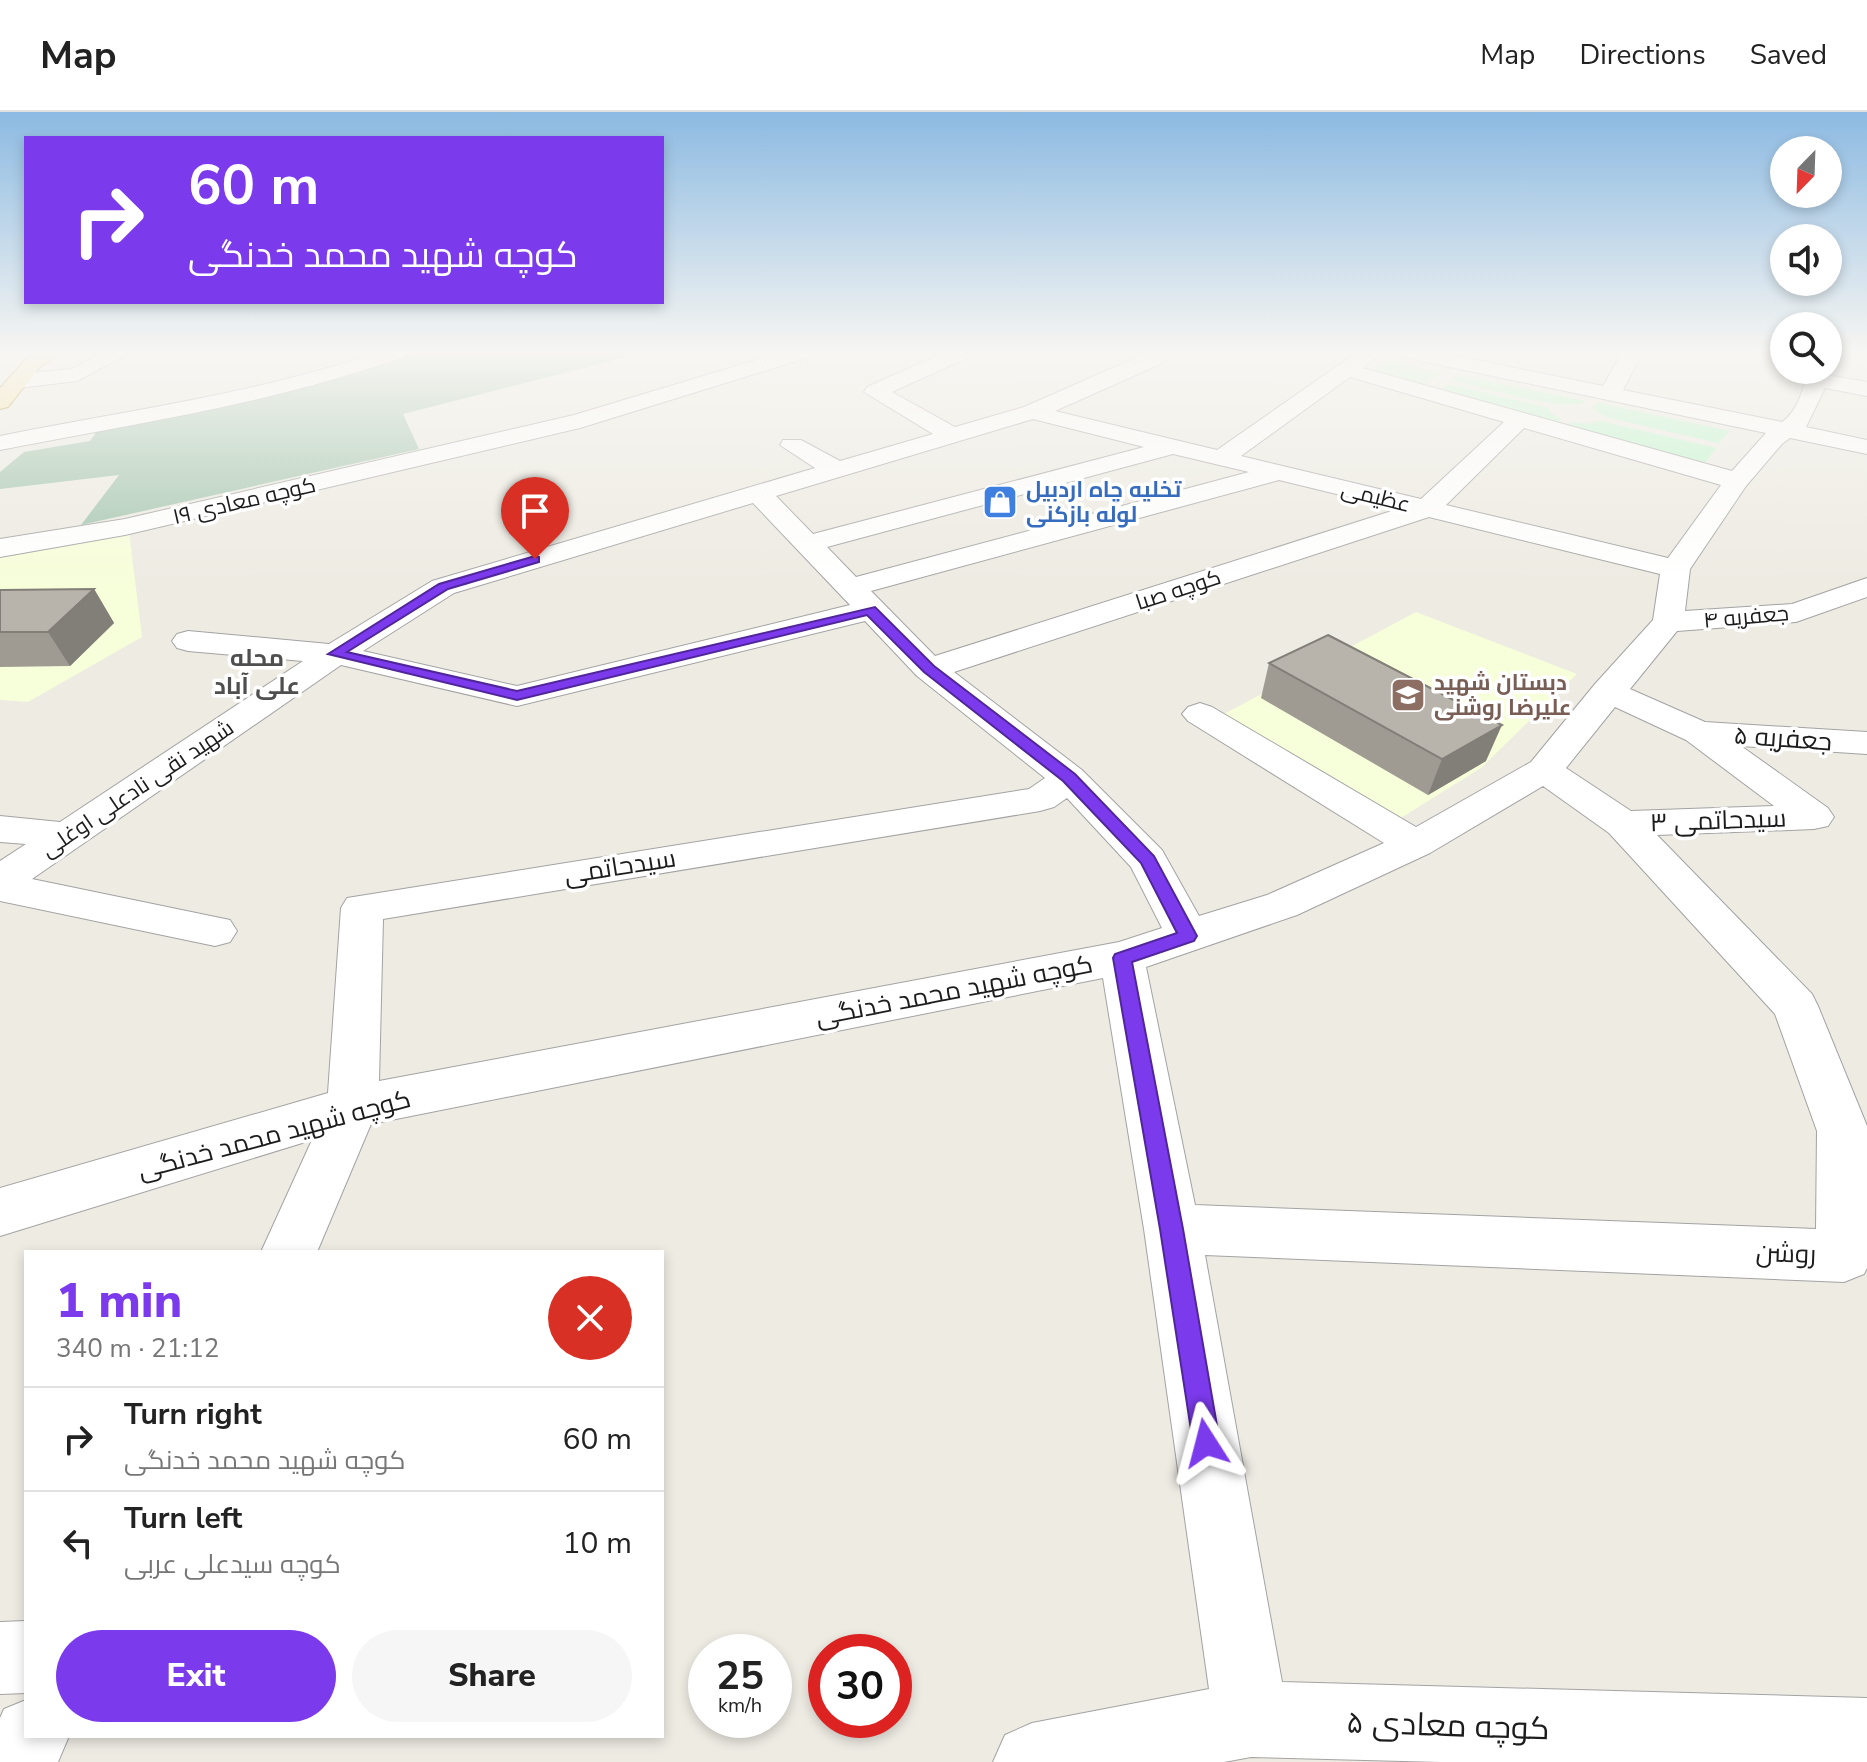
<!DOCTYPE html>
<meta charset="utf-8">
<style>
body{margin:0;font-family:"Nunito Sans",Cairo,sans-serif;background:#f6f6f6;color:#222;height:100vh;display:flex;flex-direction:column;font-size:30px;white-space:nowrap}
*{box-sizing:border-box;margin:0}
p{font-size:26px;color:#767676}
.icon{flex:none;width:44px;height:44px;fill:none;stroke:currentColor;stroke-width:2;stroke-linecap:round;stroke-linejoin:round}
.map{position:relative;flex:1;overflow:hidden}
.drawer{position:absolute;left:24px;top:1138px;width:640px;height:488px;display:flex;flex-direction:column;background:#fff;border-radius:0px;box-shadow:0 4px 12px #0003}
.drawer>*{flex:none}
.guide{position:absolute;left:24px;top:24px;width:640px;height:168px;border-radius:0px;box-shadow:0 4px 12px #0003;background:#7c3aed;color:#fff;overflow:hidden}
.needle{width:52px;rotate:203deg}
.tools{position:absolute;left:1770px;top:24px;display:grid;gap:16px}
.tools a{display:grid;place-items:center;width:72px;height:72px;border-radius:50%;background:#fff;box-shadow:0 4px 12px #0003;font-size:40px}
.speed{position:absolute;left:688px;top:1522px;display:flex;gap:16px;font-size:40px;font-weight:700;text-align:center}
.speed>*{display:grid;place-content:center;width:104px;height:104px;border-radius:50%;background:#fff;box-shadow:0 4px 12px #0003;line-height:1}
.speed small{font-size:20px;font-weight:400}
.speed .limit{border:12px solid #d22;background:#fff;color:#111}
.pin{position:absolute;display:grid;place-items:center;width:68px;height:68px;color:#fff;margin:-82px -34px;border-radius:50% 50% 50% 0;rotate:-45deg;box-shadow:0 0 8px #0007}
.pin .icon{rotate:45deg}
.me{position:absolute;width:88px;margin:-44px;rotate:351deg;stroke-linejoin:round;filter:drop-shadow(0 0 6px #0008)}
.turn{display:flex;align-items:center;gap:28px;height:168px;padding:0 32px;font-size:36px}
.turn .icon{width:104px;height:104px;stroke-width:2.5}
.turn b{display:block;font-size:56px;line-height:68px}
.round{display:grid;place-items:center;flex:none;width:84px;height:84px;border-radius:42px;background:#f6f6f6}
.overview{display:flex;align-items:center;justify-content:space-between;height:136px;padding:0 32px}
h1{font-size:48px;font-weight:800;line-height:60px;color:#7c3aed}
.action{display:flex;gap:16px;margin-top:auto;padding:16px 32px}
.action a{flex:1;height:92px;border-radius:48px;background:#7c3aed;color:#fff;font-size:32px;font-weight:800;line-height:92px;text-align:center}
.action a+a{background:#f6f6f6;color:#222}
ul{padding:0;list-style:none}
li{display:flex;align-items:center;gap:24px;height:104px;padding:0 32px;border-top:2px solid #e0e0e0}
li div{flex:1}
li b{display:block;font-size:30px}
li em{font-style:normal}
header{display:flex;align-items:center;gap:48px;box-sizing:border-box;height:112px;padding:0 40px;background:#fff;border-bottom:2px solid #e0e0e0}
header strong{font-size:38px}
nav{display:flex;gap:44px;margin-inline-start:auto;font-size:28px}
.map>svg:first-child{display:block}
.education{fill:#f7feda}
.cemetery{fill:#a4c5af}
.park{fill:#bff7cd}
.lines{fill:none;stroke-linecap:round;stroke-linejoin:round}
.minor-casing{stroke:#a3a3a3;stroke-width:2}
.major-casing{stroke:#8e7906;stroke-width:2}
.minor{fill:#fff;fill-rule:evenodd}
.major{fill:#f8e09c;fill-rule:evenodd}
.wall{fill:#9f9b93}
.shaded-wall{fill:#827e78}
.building{fill:#b9b4ab;stroke:#827e78;stroke-width:2}
.route{fill:#7c3aed;stroke:#51269a;stroke-width:2}
.labels{text-anchor:middle;stroke-width:7;stroke-linejoin:round;paint-order:stroke}
.far-shop-label{font-size:22px;font-weight:bold;fill:#366cbe;stroke:#fff;text-anchor:start}
.far-street-label{font-size:22px;fill:#1c1c1c;stroke:#fff}
.far-education-label{font-size:22px;font-weight:bold;fill:#785e54;stroke:#fff;text-anchor:start}
.far-neighbourhood-label{font-size:24px;font-weight:bold;fill:#4f4f4f;stroke:#fff}
.street-label{font-size:26px;fill:#1c1c1c;stroke:#fff}
.near-street-label{font-size:32px;fill:#1c1c1c;stroke:#fff}
</style>
<header>
<strong>Map</strong>
<nav><a>Map</a><a>Directions</a><a>Saved</a></nav>
</header>
<div class="map">
<svg width="1867" height="1650" viewBox="0 0 1867 1650">
<rect width="100%" height="100%" fill="#edebe2"/>
<path class="education" d="M129,419l13,106 -114,65 -28,-2v-145z
M1416,500l161,62 -96,94 -85,53 -176,-105z"/>
<path class="cemetery" d="M426,239h224l-247,63 16,35 -338,76 38,-50 -119,14v-17l24,-20 66,-11 7,-10 220,-47z"/>
<path class="park" d="M1389,249l52,13 -20,11 -49,-14z
M1456,263l130,26c-18,13 -110,-15 -135,-21z
M1448,272l101,24v4l12,7 -5,6 -118,-34z
M1598,291l132,28 -12,12 -112,-26 -14,-9z
M1601,309l115,27 -11,15 -139,-36 6,-5 14,2z"/>
<g class="lines">
<g class="minor-casing">
<path id="minor" d="M107,239h26l-56,30 -59,7 -11,-7 11,-7 54,-5z
M381,239h30l-3,4c-130,48 -272,68 -408,95v-14c124,-25 262,-43 381,-85z
M786,239h33l-3,4 -236,73 -455,107 -125,22v-18l125,-20 449,-104z
M948,239h28l-3,4 -81,37 63,35 69,-20 127,-56h24l-17,14 -103,46 162,39 142,-99h20l-2,6 -14,11 369,103 34,-38 -364,-76 -10,-6h41l170,35 20,-35h20l-20,39 159,32c14,-9 24,-35 24,-52h22v5l39,7v14l-42,-8 -19,39 61,13v14l-77,-16 -8,6 -36,42 -56,83 -5,42 107,-7 75,-26v19l-71,25 -119,9 -47,58 75,33 162,10v22l-126,-8 87,62 6,9 -6,9 -14,3 -157,6 155,159 6,12 49,120v142l-3,6 -20,8 -639,-27 77,427 585,16v64h-426l-190,-5 -27,5h-231l12,-27 27,-12 177,-34 -65,-460 -41,-251 -732,146 -54,128h-56l51,-112 -312,96v-48l328,-95 13,-185 6,-10 682,-109 16,-11 -128,-102 -52,-55 -348,85 -176,-41 -309,214 198,41 7,11 -7,11 -15,4 -215,-45v-40l26,-17 -26,-2v-26l60,6 243,-161 -115,-10 -11,-3 -5,-7 5,-7 11,-3 141,13 103,-63 383,-113 -35,-23 3,-5h18l39,21 93,-27 -69,-42 3,-5zM1350,265l154,45 -83,77 -180,-43zM1033,307l111,28 -331,87 -37,-38zM1524,316l197,57 -53,73 -222,-53zM1173,342l76,18 -393,105 -29,-30zM1279,368l119,29 -463,147 -64,-65zM753,391l97,102 -333,81 -154,-35 91,-58zM1429,405l231,57 -7,46 -58,64 -64,78 -115,65 -204,-120 -12,-4 -12,4 -6,7 6,7 196,122 -117,52 -68,21 -37,-66 -80,-80 -128,-98zM1615,595l71,33 88,66 -143,5 -65,-43zM1543,674l66,47 166,181 42,117 -1,98 -621,-24 -49,-238 151,-52 133,-62zM1067,686l64,69 31,61 -43,14 -740,139 4,-162 657,-108 14,-4z
M26,1509v72l-26,1v-72z
M26,1588v36h43l-11,26h-58v-44l4,-9z"/>
</g>
<g class="major-casing">
<path id="major" d="M40,239h27l-27,16 -32,40 -8,2v-21l26,-29z"/>
</g>
<use href="#minor" class="minor"/>
<use href="#major" class="major"/>
</g>
<path class="wall" d="M94,477l20,34 -44,43 -70,1v-77z
M1269,551l217,98 -58,34 -167,-97z"/>
<path class="shaded-wall" d="M94,477l20,34 -44,43 -22,-34z
M1502,613l-16,36 -58,34 14,-36z"/>
<path class="building" d="M94,477l-46,43h-48v-42z
M1328,523l174,90 -60,34 -173,-96z"/>
<linearGradient id="sky" x2="0" y2="1"><stop stop-color="#8cbae2"/><stop offset="0.51" stop-color="#f7f6f2"/><stop offset="1" stop-color="#f7f6f2" stop-opacity="0"/></linearGradient>
<rect width="1867" height="470" fill="url(#sky)"/>
<path class="route" d="M535,444l4,1v5l-91,27 -101,63 170,39 358,-84 59,59 141,108 79,82 43,80 -3,5 -62,21 51,267 37,214 -4,10 -10,4 -9,-4 -4,-10 -33,-214 -47,-271 2,-4 62,-21 -36,-70 -78,-82 -139,-109 -57,-57 -350,85 -189,-46 111,-70z"/>
<defs>
<g id="shop-square" transform="scale(1.8)"><rect x="-9" y="-9" width="18" height="18" rx="4" fill="#3f7fe0" stroke="#fff"/><path d="M-5-2.5h2.3a2.7 3.5 0 0 1 5.4 0H5L5.5 6h-11ZM-1.5-2.5h3a1.5 2.3 0 0 0-3 0Z" fill="#fff"/></g>
<g id="school-square" transform="scale(1.8)"><rect x="-9" y="-9" width="18" height="18" rx="4" fill="#8d6e63" stroke="#fff"/><path d="M0-5L7-2L0 1L-7-2ZM-4 1L0 2.5L4 1V4Q0 6-4 4Z" fill="#fff"/></g>
</defs>
<g fill-rule="evenodd">
<use href="#shop-square" x="1000" y="390"/>
<use href="#school-square" x="1408" y="583"/>
</g>
<g class="labels">
<g class="far-shop-label">
<text x="1026" y="385">تخلیه چاه اردبیل<tspan x="1026" dy="25">لوله بازکنی</tspan></text>
</g>
<g class="far-street-label">
<text transform="translate(1376 384) rotate(14)" y="8">عظیمی</text>
<text transform="translate(244 388) rotate(-13)" y="8">کوچه معادی ۱۹</text>
<text transform="translate(1178 477) rotate(-18)" y="8">کوچه صبا</text>
<text transform="translate(1746 504) rotate(-5)" y="8">جعفریه ۴</text>
<text transform="translate(137 676) rotate(-34)" y="8">شهید نقی نادعلی اوغلی</text>
</g>
<g class="far-education-label">
<text x="1434" y="578">دبستان شهید<tspan x="1434" dy="25">علیرضا روشنی</tspan></text>
</g>
<g class="far-neighbourhood-label">
<text x="257" y="554">محله<tspan x="257" dy="28">علی آباد</tspan></text>
</g>
<g class="street-label">
<text transform="translate(1783 626) rotate(4)" y="9">جعفریه ۵</text>
<text transform="translate(1718 708) rotate(-2)" y="9">سیدحاتمی ۳</text>
<text transform="translate(620 754) rotate(-9)" y="9">سیدحاتمی</text>
<text transform="translate(954 878) rotate(-11)" y="9">کوچه شهید محمد خدنگی</text>
<text transform="translate(274 1022) rotate(-15)" y="9">کوچه شهید محمد خدنگی</text>
<text transform="translate(1786 1141) rotate(2)" y="9">روشن</text>
</g>
<g class="near-street-label">
<text transform="translate(1448 1613) rotate(2)" y="11">کوچه معادی ۵</text>
</g>
</g>
</svg>
<div class="tools">
<a><svg class="needle" viewBox="-14 -14 28 28"><path d="M0-13l5 13h-10z" fill="#e53935"/><path d="M0 13l5-13h-10z" fill="#767676"/></svg></a>
<a><svg class="icon" aria-label="sound" viewBox="0 0 24 24"><path d="M4 9h4l5-4v14l-5-4H4zM17 9q2 3 0 6"/></svg></a>
<a><svg class="icon" aria-label="search" viewBox="0 0 24 24"><circle cx="10" cy="10" r="6"/><path d="M15 15l6 6"/></svg></a>
</div>
<div class="speed"><div>25<small>km/h</small></div><div class="limit">30</div></div>
<div class="pin" style="left:535px;top:447px;background:#d93025"><svg class="icon" aria-label="arrive" viewBox="0 0 24 24"><path d="M6 21V4h12l-3 4 3 4H6"/></svg></div>
<svg class="me" style="left:1206px;top:1331px" viewBox="-20 -20 40 40"><path d="M0-17L14 15 0 8-14 15z" fill="#7c3aed" stroke="#fff" stroke-width="4"/></svg>
<div class="guide">
<div class="turn"><svg class="icon" aria-label="right" viewBox="0 0 24 24"><path d="M7 20v-9h11M14 6l5 5-5 5"/></svg><div><b>60 m</b>کوچه شهید محمد خدنگی</div></div>
</div>
<section class="drawer">
<div class="overview"><div><h1>1 min</h1><p>340 m · 21:12</p></div><a class="round" style="background:#d93025;color:#fff"><svg class="icon" aria-label="close" viewBox="0 0 24 24"><path d="M6 6l12 12M18 6L6 18"/></svg></a></div>
<ul>
<li><svg class="icon" aria-label="right" viewBox="0 0 24 24"><path d="M7 20v-9h11M14 6l5 5-5 5"/></svg><div><b>Turn right</b><p>کوچه شهید محمد خدنگی</p></div><em>60 m</em></li>
<li><svg class="icon" aria-label="left" viewBox="0 0 24 24"><path d="M17 20v-9H6M10 6l-5 5 5 5"/></svg><div><b>Turn left</b><p>کوچه سیدعلی عربی</p></div><em>10 m</em></li>
</ul>
<div class="action"><a>Exit</a><a>Share</a></div>
</section>
</div>
